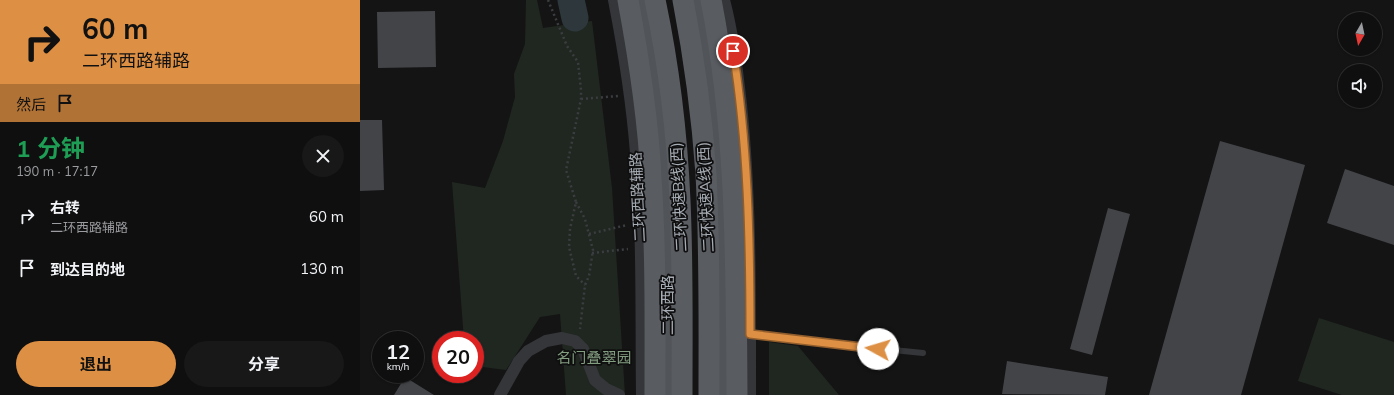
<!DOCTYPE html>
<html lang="zh">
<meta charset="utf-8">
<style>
body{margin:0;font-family:Mulish,"Noto Sans SC",sans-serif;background:#181819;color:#f1f3f6;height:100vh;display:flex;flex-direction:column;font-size:15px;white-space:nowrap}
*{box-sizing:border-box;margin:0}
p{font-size:13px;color:#9b9c9f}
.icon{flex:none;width:22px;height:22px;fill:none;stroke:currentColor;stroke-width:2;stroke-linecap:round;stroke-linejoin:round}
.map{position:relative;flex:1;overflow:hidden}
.details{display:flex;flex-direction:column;background:#0f0f10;width:360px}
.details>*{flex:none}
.guide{background:#dd8f43;color:#111;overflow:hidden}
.needle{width:26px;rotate:189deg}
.fabs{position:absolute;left:978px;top:12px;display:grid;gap:8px}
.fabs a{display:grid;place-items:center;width:44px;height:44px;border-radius:50%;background:#0f0f10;box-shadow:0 1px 3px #0004,0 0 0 1px #2f2f30;font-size:20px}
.speed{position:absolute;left:12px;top:331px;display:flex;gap:8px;font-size:20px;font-weight:700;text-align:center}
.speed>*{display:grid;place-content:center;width:52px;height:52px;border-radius:50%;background:#0f0f10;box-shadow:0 1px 3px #0004,0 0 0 1px #2f2f30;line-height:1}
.speed small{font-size:10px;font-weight:400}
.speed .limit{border:6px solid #d22;background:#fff;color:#111}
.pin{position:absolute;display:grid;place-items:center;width:34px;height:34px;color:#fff;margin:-17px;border:2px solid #fff;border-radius:50%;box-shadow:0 1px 4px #0007}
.me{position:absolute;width:44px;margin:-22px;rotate:276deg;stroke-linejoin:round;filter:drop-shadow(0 0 3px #0008)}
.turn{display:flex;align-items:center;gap:14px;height:84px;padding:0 16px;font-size:18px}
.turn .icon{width:52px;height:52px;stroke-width:2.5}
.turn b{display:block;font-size:28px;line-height:34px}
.then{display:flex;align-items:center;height:38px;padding:0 16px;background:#0003;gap:8px;font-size:15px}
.round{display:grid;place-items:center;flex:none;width:42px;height:42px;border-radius:21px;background:#181819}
.summary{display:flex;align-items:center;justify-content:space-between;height:68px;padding:0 16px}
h1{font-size:24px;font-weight:700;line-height:30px;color:#1e9e55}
.button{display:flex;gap:8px;margin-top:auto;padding:8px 16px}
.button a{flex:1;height:46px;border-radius:24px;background:#dd8f43;color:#111;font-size:16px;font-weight:700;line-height:46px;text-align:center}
.button a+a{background:#181819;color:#f1f3f6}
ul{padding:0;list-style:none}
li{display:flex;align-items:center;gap:12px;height:52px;padding:0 16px}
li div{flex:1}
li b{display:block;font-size:15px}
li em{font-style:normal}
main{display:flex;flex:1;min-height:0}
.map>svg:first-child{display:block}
.green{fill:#202720}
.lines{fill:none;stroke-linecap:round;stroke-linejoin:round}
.river{stroke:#2e383c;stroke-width:27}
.building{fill:#434448}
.path{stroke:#3b3d40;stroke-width:2.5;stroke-dasharray:2 3;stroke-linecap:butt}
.service{stroke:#353639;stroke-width:6}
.minor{stroke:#353639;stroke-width:12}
.primary{stroke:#515458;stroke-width:19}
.trunk{stroke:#595c61;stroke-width:21}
.route-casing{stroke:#905d2c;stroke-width:10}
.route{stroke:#dd8f43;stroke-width:7}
.labels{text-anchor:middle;stroke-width:3.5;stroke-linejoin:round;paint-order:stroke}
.street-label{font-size:15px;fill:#a7adb4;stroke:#0f0f10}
.park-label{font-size:15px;fill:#839d80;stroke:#0f0f10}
</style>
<main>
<section class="details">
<div class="guide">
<div class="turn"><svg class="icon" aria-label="right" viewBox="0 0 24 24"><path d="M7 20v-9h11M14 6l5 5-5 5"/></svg><div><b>60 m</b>二环西路辅路</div></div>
<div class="then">然后<svg class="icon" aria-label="arrive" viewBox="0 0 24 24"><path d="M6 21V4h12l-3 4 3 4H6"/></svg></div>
</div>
<div class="summary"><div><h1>1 分钟</h1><p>190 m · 17:17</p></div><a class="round"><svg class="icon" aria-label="close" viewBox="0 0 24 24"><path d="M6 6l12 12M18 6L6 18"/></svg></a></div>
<ul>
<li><svg class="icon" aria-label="right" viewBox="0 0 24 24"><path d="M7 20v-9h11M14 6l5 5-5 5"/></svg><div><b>右转</b><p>二环西路辅路</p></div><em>60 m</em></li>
<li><svg class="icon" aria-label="arrive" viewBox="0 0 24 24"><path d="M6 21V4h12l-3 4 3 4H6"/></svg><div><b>到达目的地</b></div><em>130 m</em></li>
</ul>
<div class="button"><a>退出</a><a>分享</a></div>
</section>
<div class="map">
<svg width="1034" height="395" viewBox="0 0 1034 395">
<rect width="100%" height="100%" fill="#141415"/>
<path class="green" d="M166,0h11l6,28 49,-7 20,167 13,207h-59l-6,-81 -20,3 -34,53 -31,-4v-26h-11l-12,-158 33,6 18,-47 12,-44 -1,-23 11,-30z
M959,318l75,24v53h-52l-44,-14z
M409,342l29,4 41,49h-70z"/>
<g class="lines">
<path class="river" d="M211,0l4,18"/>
</g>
<path class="building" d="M75,11l1,56 -58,1 -1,-56z
M0,120h22l2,70 -24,1z
M860,141l85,24 -64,230h-92z
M985,169l49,17v59l-67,-22z
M748,208l22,6 -38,141 -22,-6z
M647,361l101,16 -3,18 -103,-1z
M45,377l29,18h-40z"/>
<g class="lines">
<path class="path" d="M188,0l19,46 11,16 3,28v9l-15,71 10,32 -6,27 -1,18 7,29 9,9
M221,99l37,-3
M216,202l9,17 8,31 -4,26 -4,9 -5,44
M229,234l38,-9
M232,253l36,-4"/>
<path class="service" d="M390,334l84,10 89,9"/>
<path class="minor" d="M254,0c10,51 18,101 22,153 7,80 5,161 6,242
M364,0c9,34 13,70 17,105 10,96 9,193 9,290
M140,395l19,-34 9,-10 18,-10 16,-3 13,3 8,8 12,31 11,9 13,6"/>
<path class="primary" d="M282,0c8,43 15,85 19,129 8,88 7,177 8,266
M337,0c11,57 19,116 22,174 5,74 4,147 4,221"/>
<path class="trunk" d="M268,0c11,59 20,117 23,177 5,72 4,145 4,218
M295,0c14,66 22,133 25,201 3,65 2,129 2,194
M323,0c11,57 19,116 23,174 4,74 3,147 3,221
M351,0c26,133 25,261 26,395"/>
</g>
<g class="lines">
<g class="route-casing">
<path id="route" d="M373,51c15,93 17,188 17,283l128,15"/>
</g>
<use href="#route" class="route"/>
</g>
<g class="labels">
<g class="street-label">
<text transform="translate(278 197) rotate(-93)" y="5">二环西路辅路</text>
<text transform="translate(319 197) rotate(-93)" y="5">二环快速B线(西)</text>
<text transform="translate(346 197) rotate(-93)" y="5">二环快速A线(西)</text>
<text transform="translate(308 305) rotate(-90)" y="5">二环西路</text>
</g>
<g class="park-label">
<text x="234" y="363">名门叠翠园</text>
</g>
</g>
</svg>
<div class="fabs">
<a><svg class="needle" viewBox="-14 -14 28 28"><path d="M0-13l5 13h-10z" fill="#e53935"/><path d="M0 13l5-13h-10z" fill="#9b9c9f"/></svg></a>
<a><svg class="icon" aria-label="sound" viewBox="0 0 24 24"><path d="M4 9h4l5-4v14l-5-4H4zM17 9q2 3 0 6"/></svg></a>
</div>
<div class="speed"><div>12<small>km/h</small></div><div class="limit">20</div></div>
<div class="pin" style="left:373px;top:51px;background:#d93025"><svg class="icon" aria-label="arrive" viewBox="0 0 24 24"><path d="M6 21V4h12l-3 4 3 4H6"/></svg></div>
<svg class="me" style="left:518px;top:349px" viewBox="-20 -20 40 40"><circle r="19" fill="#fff"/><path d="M0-13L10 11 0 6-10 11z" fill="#dd8f43"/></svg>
</div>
</main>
